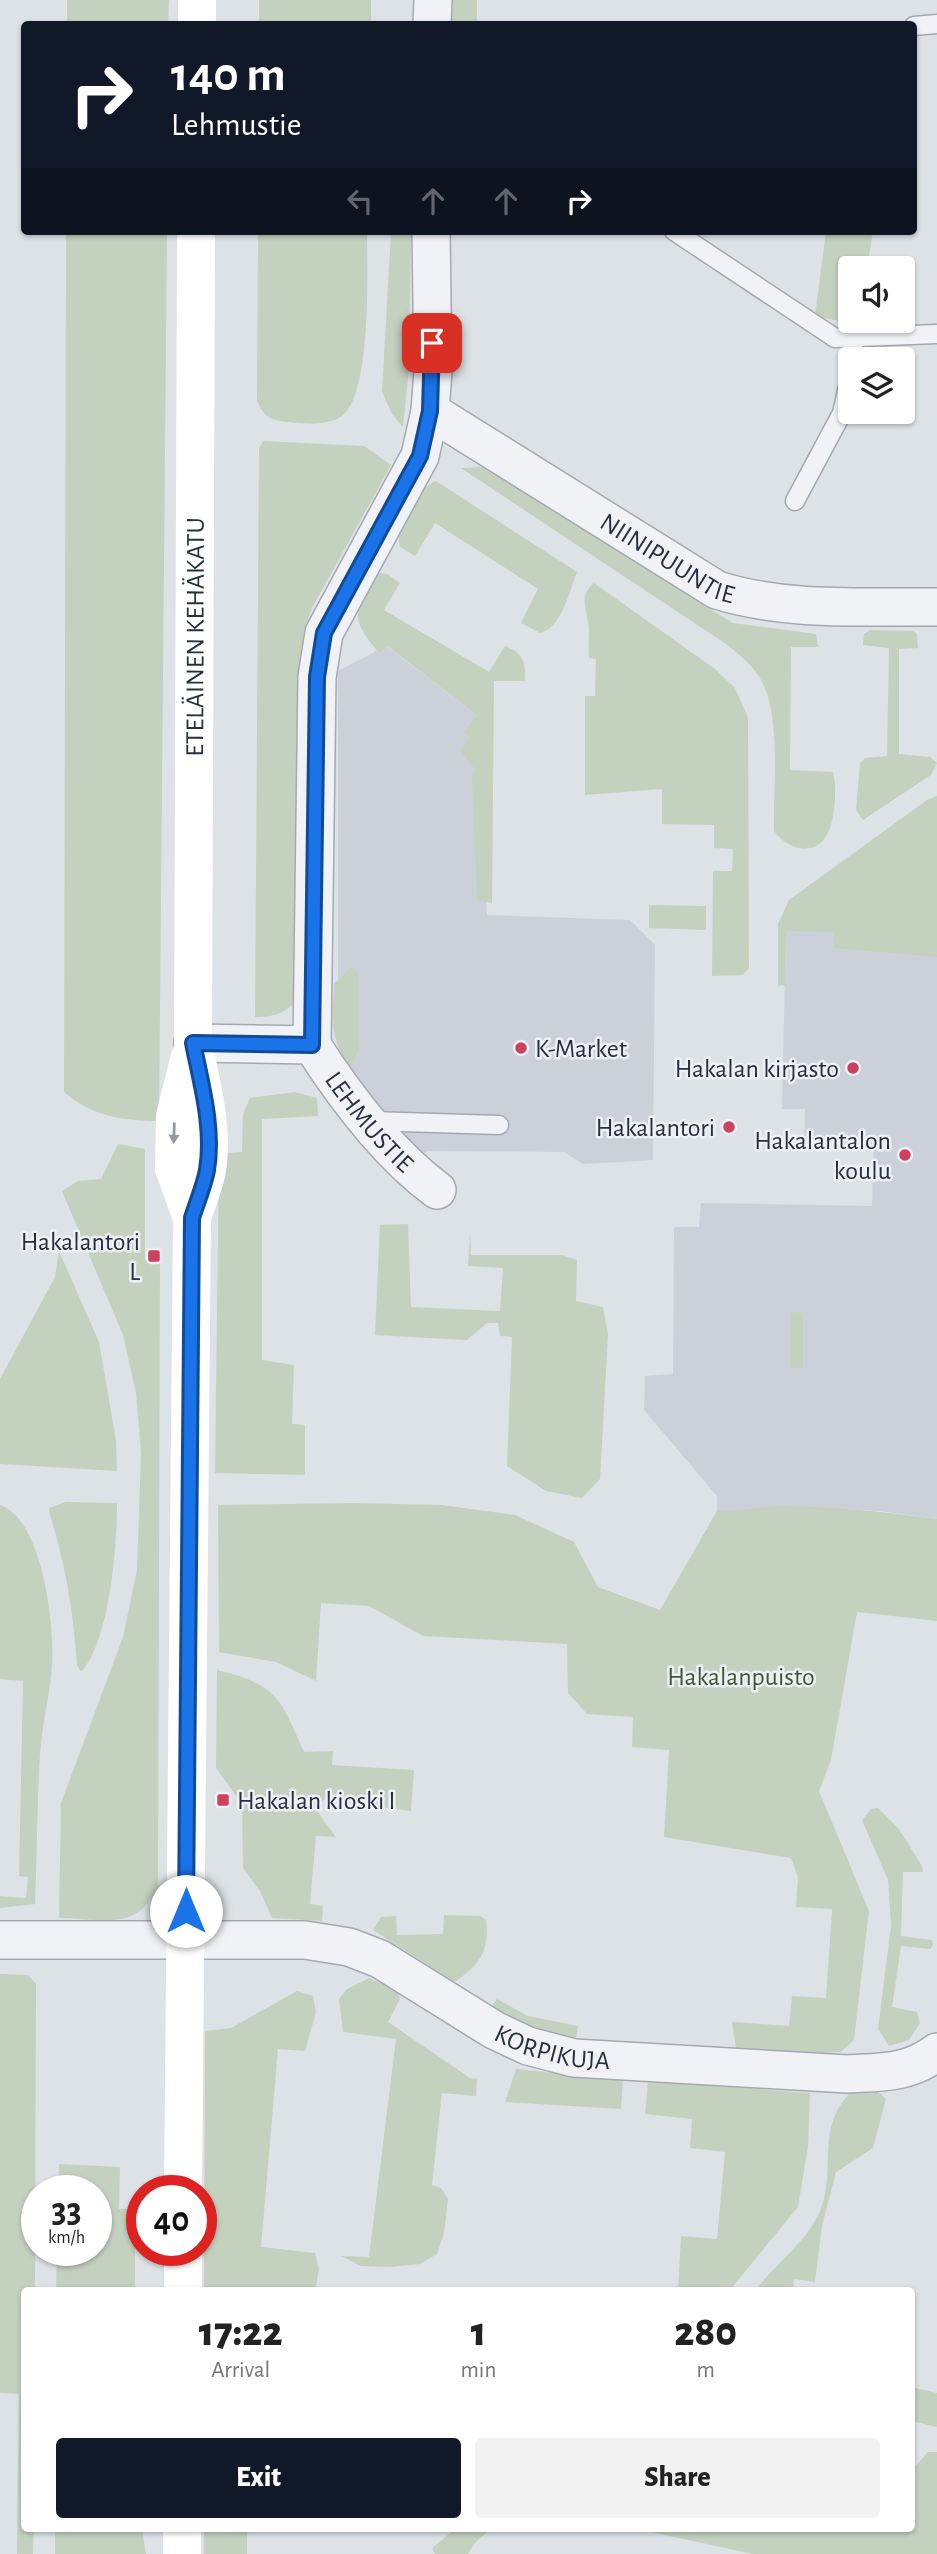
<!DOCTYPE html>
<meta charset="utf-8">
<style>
body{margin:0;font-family:"Alegreya Sans",sans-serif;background:#f2f2f2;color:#222;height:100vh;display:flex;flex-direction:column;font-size:26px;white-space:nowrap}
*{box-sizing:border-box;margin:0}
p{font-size:23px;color:#767676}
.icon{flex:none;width:38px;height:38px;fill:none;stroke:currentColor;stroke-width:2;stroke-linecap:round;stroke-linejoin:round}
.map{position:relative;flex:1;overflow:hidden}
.panel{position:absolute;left:21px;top:2287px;width:894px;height:245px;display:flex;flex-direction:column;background:#fff;border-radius:7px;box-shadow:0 2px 5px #0004}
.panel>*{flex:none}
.hud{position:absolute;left:21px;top:21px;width:896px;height:214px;border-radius:7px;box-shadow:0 2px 5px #0004;background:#111827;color:#fff;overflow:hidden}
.fabs{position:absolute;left:838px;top:256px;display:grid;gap:14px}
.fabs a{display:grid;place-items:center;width:77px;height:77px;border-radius:7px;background:#fff;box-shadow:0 2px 5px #0004;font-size:35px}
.speed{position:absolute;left:21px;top:2175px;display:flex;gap:14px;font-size:35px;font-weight:700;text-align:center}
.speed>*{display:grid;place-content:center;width:91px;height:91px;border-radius:50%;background:#fff;box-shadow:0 2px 5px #0004;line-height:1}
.speed small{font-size:18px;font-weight:400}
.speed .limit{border:10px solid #d22;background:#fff;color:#111}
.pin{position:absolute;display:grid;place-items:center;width:60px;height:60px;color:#fff;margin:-30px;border-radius:14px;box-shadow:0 4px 10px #0006}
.me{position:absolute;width:77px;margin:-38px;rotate:0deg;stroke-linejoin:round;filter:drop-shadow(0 0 5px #0008)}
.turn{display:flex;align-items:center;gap:24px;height:147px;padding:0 35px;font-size:32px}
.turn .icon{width:91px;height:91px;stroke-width:2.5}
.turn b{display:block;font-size:49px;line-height:60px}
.lanes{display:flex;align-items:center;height:66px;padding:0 35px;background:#0003;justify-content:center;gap:35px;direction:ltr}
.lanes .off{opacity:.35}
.eta{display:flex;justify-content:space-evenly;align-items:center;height:119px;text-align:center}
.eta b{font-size:42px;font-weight:800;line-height:49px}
.button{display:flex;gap:14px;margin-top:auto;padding:14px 35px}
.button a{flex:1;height:80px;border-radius:7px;background:#111827;color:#fff;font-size:28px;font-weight:800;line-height:80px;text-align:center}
.button a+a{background:#f2f2f2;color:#222}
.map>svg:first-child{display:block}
.built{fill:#ccd1d9}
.green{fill:#c4d1bf}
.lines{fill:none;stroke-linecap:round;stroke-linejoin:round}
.lane-casing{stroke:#a3a9b1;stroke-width:21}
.street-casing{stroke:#a3a9b1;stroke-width:40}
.lane{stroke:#f0f2f6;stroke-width:18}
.street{stroke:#f0f2f6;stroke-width:37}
.secondary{stroke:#fff;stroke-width:38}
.oneway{fill:#93989e}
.route-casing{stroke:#114b97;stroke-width:18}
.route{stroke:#1a73e8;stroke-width:12}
.poi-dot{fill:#cc425c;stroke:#edf0f5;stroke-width:2.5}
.labels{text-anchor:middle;stroke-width:5;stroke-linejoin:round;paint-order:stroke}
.street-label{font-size:26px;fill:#27303e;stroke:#edf0f5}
.poi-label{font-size:26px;fill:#27303e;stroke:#edf0f5;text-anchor:end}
.park-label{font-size:26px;fill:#3d5934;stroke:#edf0f5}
</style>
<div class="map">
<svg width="937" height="2554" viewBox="0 0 937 2554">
<rect width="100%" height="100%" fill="#dde2e7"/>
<path class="built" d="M386,646l91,69 10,200 143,5 25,25 -2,215 -70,4 -19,-12 -137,-1 -6,5 -83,-87v-398z
M937,796v723l-58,-8 -96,-5 -34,5h-32v-15l-73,-86 1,-34 28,-2 1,-147h25l2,-24 171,3 2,-62 -70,1 1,-36h-23l4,-178 141,-131z"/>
<path class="green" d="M67,0h102l-1,24h-101z
M259,0h112v24h-112z
M453,0h24v24h-25z
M66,231h101l-8,890c-36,0 -68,-5 -95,-29z
M258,231h109c0,37 5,163 -25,185 -11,8 -29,8 -42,7 -21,-2 -34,0 -43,-22z
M391,231h20l-2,138 -6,58 -11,-13 -10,-22z
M826,231h47l-6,37h-17v52h8v5l-43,-9z
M263,441l101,5 27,19 -79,143 -8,22 -5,40 -3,331c-12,13 -23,16 -41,16l4,-568z
M483,467l250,156 83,11 2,13h-27l-1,123 43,2c4,14 2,42 -3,56 -10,30 -41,24 -56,3 -1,-41 7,-111 -11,-147 -8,-17 -23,-29 -37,-40l-265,-176z
M436,481l141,91c-7,18 -16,57 -37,61l-19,-10 17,-34 -103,-66 -20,33 -15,-9c-6,-18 18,-60 36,-66z
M377,573l10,1 13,9 -16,27 105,62 16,-26c19,7 21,17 20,35h-31l-2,222 -15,-3 -5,-124 3,-7 -15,-18 10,-13 -6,-6 13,-17 -90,-69 -8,7c-32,-38 -23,-39 -2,-80z
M594,583l121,86 20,19 13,30 1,250 -6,7 -31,1 1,-105h19l1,-22 -19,-1v-23l-52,-1v-35l-77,6v-99h10l1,-37 -7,-1c-1,-10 0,-19 0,-29 -1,-18 -12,-32 5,-46z
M870,630l43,1 4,3 1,14 -19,1v105l31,3 7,6 -6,12 -68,45 -7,-10 4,-47 5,-5 22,-2 2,-108 -26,-3 1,-11z
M937,796v161l-103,-9 -1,-16 -47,-1 -1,54 -7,1v-62l11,-24 138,-100z
M649,905l57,1v24l-57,-2z
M351,967l4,1 3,7 1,75 -9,17c-22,-34 -17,-44 -16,-83z
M295,1092l22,6 1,18 -56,3v241l32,5 -2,59 13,1v50l-90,-2 4,-319 23,-2 1,-38 7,-16z
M118,1144l27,5v110h15l-2,627c-20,47 -56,32 -99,32l2,-115 62,-166 14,-67 4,-117 -5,-60 -13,-58 -61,-144 16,-10 23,-2z
M408,1224l3,83 89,4 3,-43 -35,-2 2,-33 1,22h91l15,5 -1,41 27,6 5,27 -8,145 -18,19 -36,-7 -39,-25 5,-129 -12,-1 -2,-13h-11l-20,17 -92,-5 5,-110z
M59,1251l40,91 17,99 1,30 -117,-7v-85l55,-102z
M790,1312l13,1v55h-13z
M66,1502l51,1c0,41 -7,139 -36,169l-4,-7c-4,-55 -11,-98 -27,-150l-1,-7z
M355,1503l86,2 74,10 59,27 24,45 62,23 57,-99c24,0 47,-5 69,-5 51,1 101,6 151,13v102l-80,-9 -26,148 -12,31 50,120 -15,129 -13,12 -22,1 -83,-5 -4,-26 57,4 3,-30 34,2 6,-89 -36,-2 2,-30 -7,-19 -127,-21 5,-87 -37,-3 1,-30 -46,-3 -19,-21 -1,-49 -144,-8 -54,-30 -48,-3 -5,78 -40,-19 -57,-10 -1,-147z
M0,1505c42,13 55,120 52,160 -2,30 -10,59 -12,90 -3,49 -3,100 -5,149l-35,4v-12l26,2 2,-21 -9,-1 4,-195 -23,-2z
M217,1670c60,14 64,29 87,82l29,-1 -1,14 82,5 -3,41 -39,-5 -40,-11 -13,8 -2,8 19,26 -20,-1 -6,68 13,2 -1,15 -50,-3 -12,-27 -17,-23 -1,-64 -26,-36z
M878,1808l21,21 23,37 1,6h-20l-2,64 31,4 1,5 -3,4 -29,-3 -9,61 25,5 3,11 -11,17 -20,6 -11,-17 13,-103 -3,-46 -26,-60 9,-11z
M444,1915l36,1 6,4c4,31 -7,46 -32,62l-81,-52 8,-13 15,-1 1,19 46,-1z
M0,1974l28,1 8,9 -1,307h-11v238h10l-1,25h-16l2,-160 -19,-1z
M369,1978l28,13 3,8 -12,23 82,56 7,1 -1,17 -34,-3 -10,92 9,3 7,11 -4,34 -7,21 -17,10 -30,3 -29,-1 -20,-10 28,1 27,-218 -53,-7 -4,-33 8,-10z
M297,1991l16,5 3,16 -11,39 -27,-2 -17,198 54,6 4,16 -4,22h-111l1,-260 26,-3z
M497,1999l31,17 50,10 -2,12 -48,-9 -38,-21z
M516,2069l107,11 -2,29 -116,-7z
M648,2081l162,12 -2,54 -10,60 -69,84h-51l3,-55 36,3 8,-87 -35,-4 2,-29 -47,-5z
M878,2092l8,7 -13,49 -37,24 -14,54 -7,56 -21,-3 -1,12h-38c20,-27 51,-48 65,-80 17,-40 -5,-82 30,-118z
M59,2164l61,3 -1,42h16v82h-79l1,-40 39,-1v-59h-38z
M912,2387l25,6v34l-25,-6z
M928,2452h9v102h-184l-116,-25h275v-59z
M55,2529h87l4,25h-91z
M204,2529h43v25h-43z
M455,2529h35l-16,15 -6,10h-33l-3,-6z"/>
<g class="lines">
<g class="lane-casing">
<path id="lane" d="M914,26l23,-2
M674,231l161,107 102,-4
M853,359v-22
M795,501l47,-88 8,-35
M370,1121l129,4"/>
</g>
<g class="street-casing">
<g id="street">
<path d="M432,24l1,-24"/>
<path id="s1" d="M430,411l287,179c70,22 146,16 220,17"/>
<path d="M193,1043l119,2 5,-368 7,-44 96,-177 10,-45 3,-40 -2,-140"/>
<path id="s2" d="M312,1045c34,53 75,108 125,145"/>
<path id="s3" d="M0,1940h305l44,7 31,12 114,71 34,16 46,12 273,16c34,-2 61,0 90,-22"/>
</g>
</g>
<use href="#lane" class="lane"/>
<use href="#street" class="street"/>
<g class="secondary">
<path d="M197,24v-24"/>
<path d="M190,1057l-15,59 -1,52 18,50"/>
<path id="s4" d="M183,2191l9,-973c5,-16 12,-32 15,-48 7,-41 -6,-87 -14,-127l3,-812"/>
<path d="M183,2291v-41"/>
<path d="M182,2554v-25"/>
</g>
</g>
<defs><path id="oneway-solid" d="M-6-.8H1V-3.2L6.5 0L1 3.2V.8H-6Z" transform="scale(1.75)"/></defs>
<use class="oneway" href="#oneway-solid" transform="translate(174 1133) rotate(92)"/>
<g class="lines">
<g class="route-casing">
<path id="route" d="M186,1911l6,-693c5,-16 12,-32 15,-48 7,-42 -6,-87 -14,-127l119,2 5,-368 7,-44 96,-177 10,-45 2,-68"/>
</g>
<use href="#route" class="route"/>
</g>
<g class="poi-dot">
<circle cx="521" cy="1048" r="7"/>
<circle cx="853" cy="1068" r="7"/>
<circle cx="729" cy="1127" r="7"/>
<circle cx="905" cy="1155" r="7"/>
<rect x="147" y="1249" width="14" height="14" rx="3.5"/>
<rect x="216" y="1793" width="14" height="14" rx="3.5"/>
</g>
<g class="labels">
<g class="street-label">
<text dy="9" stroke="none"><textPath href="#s1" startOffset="280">NIINIPUUNTIE</textPath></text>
<text dy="9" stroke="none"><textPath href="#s4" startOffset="1558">ETELÄINEN KEHÄKATU</textPath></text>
<text dy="9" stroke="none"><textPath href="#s2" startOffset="96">LEHMUSTIE</textPath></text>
<text dy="9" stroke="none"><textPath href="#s3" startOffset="579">KORPIKUJA</textPath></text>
</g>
<g class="poi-label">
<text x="535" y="1057" text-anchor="start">K-Market</text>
<text x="839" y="1077">Hakalan kirjasto</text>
<text x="715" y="1136">Hakalantori</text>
<text x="891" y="1149">Hakalantalon<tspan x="891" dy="30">koulu</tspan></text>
<text x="140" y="1250">Hakalantori<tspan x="140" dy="30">L</tspan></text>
<text x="237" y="1809" text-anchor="start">Hakalan kioski I</text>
</g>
<g class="park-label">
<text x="741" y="1685">Hakalanpuisto</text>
</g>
</g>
</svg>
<div class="fabs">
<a><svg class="icon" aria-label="sound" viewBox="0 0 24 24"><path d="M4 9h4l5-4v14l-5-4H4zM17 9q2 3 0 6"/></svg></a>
<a><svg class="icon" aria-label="layers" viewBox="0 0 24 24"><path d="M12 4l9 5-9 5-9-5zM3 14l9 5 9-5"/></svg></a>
</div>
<div class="speed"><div>33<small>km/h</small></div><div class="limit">40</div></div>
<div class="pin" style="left:432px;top:343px;background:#d93025"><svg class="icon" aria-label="arrive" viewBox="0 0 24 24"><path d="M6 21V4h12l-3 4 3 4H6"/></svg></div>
<svg class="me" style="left:186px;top:1911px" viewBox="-20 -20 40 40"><circle r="19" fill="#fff"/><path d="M0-13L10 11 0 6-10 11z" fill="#1a73e8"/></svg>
<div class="hud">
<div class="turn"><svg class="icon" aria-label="right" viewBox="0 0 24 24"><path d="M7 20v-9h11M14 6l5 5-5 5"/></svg><div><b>140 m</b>Lehmustie</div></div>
<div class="lanes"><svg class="icon off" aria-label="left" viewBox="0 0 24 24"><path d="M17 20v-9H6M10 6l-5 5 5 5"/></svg><svg class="icon off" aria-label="ahead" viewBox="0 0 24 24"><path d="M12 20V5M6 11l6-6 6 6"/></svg><svg class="icon off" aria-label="ahead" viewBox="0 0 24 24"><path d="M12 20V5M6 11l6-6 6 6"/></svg><svg class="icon" aria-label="right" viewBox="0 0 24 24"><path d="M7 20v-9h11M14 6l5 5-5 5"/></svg></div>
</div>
<section class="panel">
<div class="eta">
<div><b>17:22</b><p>Arrival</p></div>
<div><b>1</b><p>min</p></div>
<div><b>280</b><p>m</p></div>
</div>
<div class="button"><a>Exit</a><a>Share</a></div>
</section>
</div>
